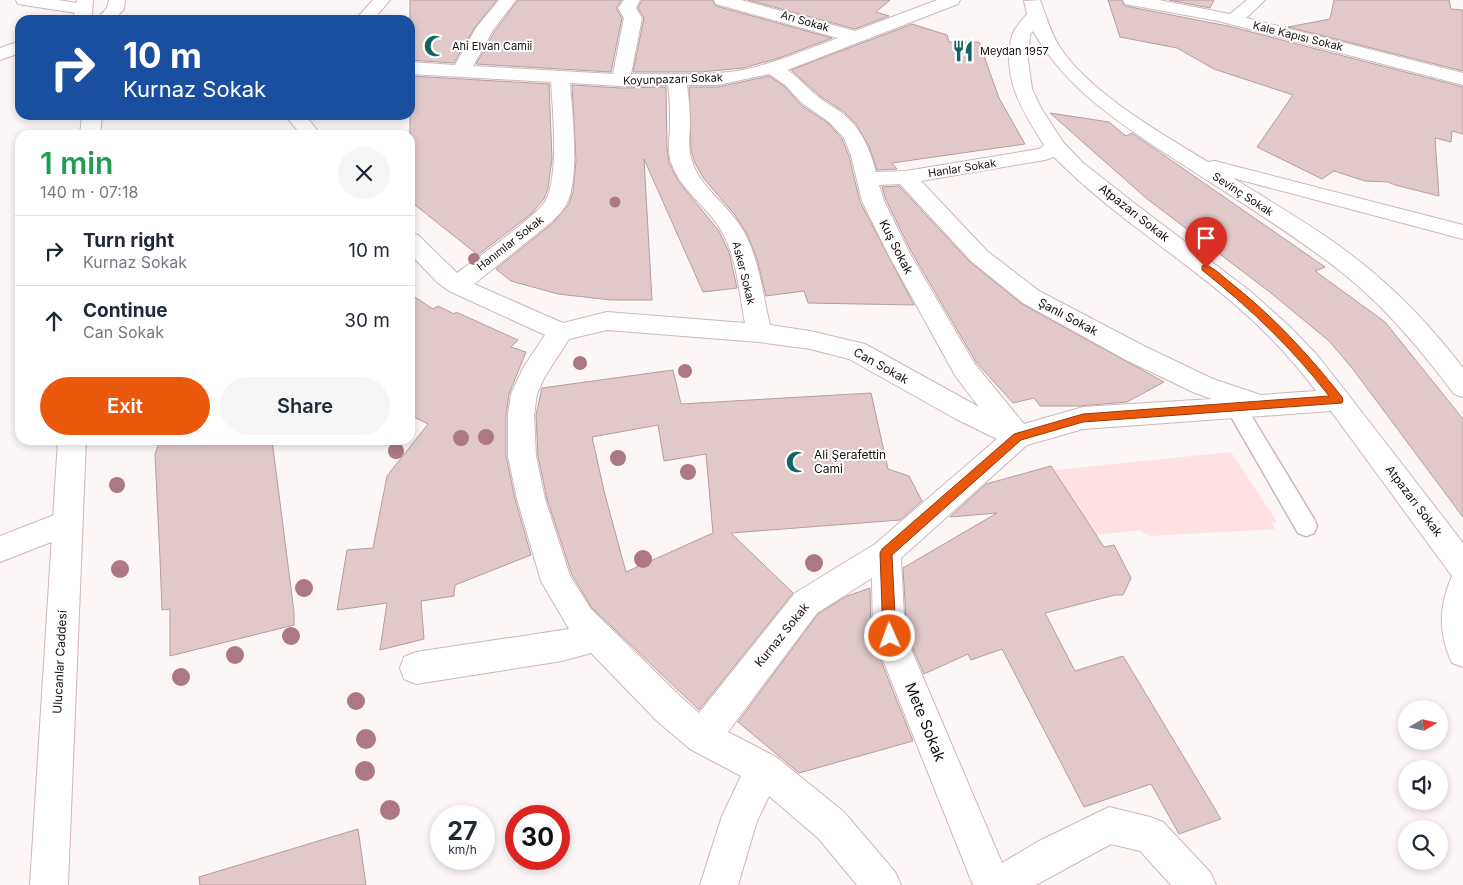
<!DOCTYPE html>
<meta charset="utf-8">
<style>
body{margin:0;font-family:Inter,sans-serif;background:#f6f6f7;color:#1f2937;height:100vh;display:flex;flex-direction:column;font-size:19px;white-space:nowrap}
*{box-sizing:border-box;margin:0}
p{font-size:16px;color:#747a83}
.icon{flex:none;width:28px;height:28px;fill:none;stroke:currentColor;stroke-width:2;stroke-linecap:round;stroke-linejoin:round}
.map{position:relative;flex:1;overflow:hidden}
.side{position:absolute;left:15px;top:130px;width:400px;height:315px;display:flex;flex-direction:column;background:#fff;border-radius:15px;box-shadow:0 2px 8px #0003}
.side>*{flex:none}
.top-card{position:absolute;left:15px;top:15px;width:400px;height:105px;border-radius:15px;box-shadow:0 2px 8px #0003;background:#1a4fa0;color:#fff;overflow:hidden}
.needle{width:32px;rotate:81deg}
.tools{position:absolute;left:1398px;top:700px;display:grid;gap:10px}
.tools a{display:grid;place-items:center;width:50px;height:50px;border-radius:50%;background:#fff;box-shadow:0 2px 8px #0003;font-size:25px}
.speed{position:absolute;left:430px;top:805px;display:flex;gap:10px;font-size:25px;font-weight:700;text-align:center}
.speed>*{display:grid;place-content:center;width:65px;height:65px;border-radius:50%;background:#fff;box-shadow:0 2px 8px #0003;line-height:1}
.speed small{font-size:12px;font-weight:400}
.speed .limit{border:8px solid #d22;background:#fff;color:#111}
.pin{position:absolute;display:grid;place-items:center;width:42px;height:42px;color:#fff;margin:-51px -21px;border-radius:50% 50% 50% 0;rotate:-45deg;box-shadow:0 0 5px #0007}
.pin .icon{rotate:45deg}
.me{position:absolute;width:55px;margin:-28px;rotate:358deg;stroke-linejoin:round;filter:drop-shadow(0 0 4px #0008)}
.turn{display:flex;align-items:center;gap:18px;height:105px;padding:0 25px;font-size:22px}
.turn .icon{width:65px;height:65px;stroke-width:2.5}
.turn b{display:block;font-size:35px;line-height:42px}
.round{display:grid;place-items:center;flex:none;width:52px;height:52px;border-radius:26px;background:#f6f6f7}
.summary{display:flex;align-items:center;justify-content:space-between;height:85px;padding:0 25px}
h1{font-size:30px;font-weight:600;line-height:38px;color:#1e9e55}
.button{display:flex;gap:10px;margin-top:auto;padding:10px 25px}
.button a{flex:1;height:58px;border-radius:30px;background:#ea580c;color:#fff;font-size:20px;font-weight:600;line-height:58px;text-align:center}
.button a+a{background:#f6f6f7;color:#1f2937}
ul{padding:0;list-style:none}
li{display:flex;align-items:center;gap:15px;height:70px;padding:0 25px;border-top:1px solid #e0e1e3}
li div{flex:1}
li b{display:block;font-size:19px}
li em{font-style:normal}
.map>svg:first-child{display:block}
.green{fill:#fee1e3}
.building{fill:#e1c9ca;stroke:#b49d9e;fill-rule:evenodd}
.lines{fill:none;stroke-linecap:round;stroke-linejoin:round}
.lane-casing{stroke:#ceb7b8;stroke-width:3}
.street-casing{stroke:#ceb7b8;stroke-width:2}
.secondary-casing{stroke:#ceb7b8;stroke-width:2}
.lane{fill:#fff;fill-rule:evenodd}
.street{fill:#fff;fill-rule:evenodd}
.secondary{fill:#fff;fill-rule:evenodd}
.tree{fill:#ad7784}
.route{fill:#ea580c;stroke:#983908}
.labels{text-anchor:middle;stroke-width:4;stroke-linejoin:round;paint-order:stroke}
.far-street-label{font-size:11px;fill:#150d0d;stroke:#fff}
.far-poi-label{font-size:11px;fill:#150d0d;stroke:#fff;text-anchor:start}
.street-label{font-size:12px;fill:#150d0d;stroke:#fff}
.poi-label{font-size:12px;fill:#150d0d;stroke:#fff;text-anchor:start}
.near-street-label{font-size:15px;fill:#150d0d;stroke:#fff}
</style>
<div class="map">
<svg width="1463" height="885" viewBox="0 0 1463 885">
<rect width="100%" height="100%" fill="#fcf6f7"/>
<path class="green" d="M1231,452l46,70 -5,1 3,6 -125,7 -10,-6 -53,6 -32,-66z"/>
<path class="building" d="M410,0h87l-22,27 -21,36 -44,-3z
M518,0h104l-6,8 6,10 -11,54 -135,-8 19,-33z
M642,0h70l4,6 116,32 -53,20 -36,10 -42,4h-68l11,-54 -6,-10z
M748,0h142l-14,12 13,4 -34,13z
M1108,0h13l4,6 103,20 235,61v47l-11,-3 -1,11 -16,-4 4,58 -44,-11 -7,-3 -23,-1 -31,-10 -12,8 -65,-32 36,-52 -79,-26 -37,-21 -57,-11z
M1169,0h45l-4,8z
M1334,0h115l2,9 12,1v61l-175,-44 42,-8z
M912,24l35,11 2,7h30l20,56 26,46 -133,19 5,6 -20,1 -8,-24 -13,-22 -13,-13 -23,-15 -29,-26z
M410,76l139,8 3,75 -4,29 -4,11 -13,15 -53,41 -68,-54z
M769,76l15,10 17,19 27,18 14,16 7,17 11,46 54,103 -106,-2 -4,-12 -38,5 -9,-37 -10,-25 -12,-19 -31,-36 -9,-16 -4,-13 -2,-63h29z
M572,85l49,3 45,-1 1,61 2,15 10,19 40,49 10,21 8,36 -34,4 -59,-133 8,141h-41l-53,-6 -47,-13 -15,-12 57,-46 16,-19 4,-12 3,-31z
M1050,113l59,9 17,14 6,-3 193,134 -10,4 70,51 78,97v98l-111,-149 -23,-27 -58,-48 -125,-95z
M899,186l71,76 52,42 142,78 -37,20 -48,4h-39l-6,-8 -21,5 -37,-41 -65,-111 -25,-51 -4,-13z
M410,294l23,15 5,-3 16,8 2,-2 62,28 -7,7 15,5 -17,42 -3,21v41l9,43 16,56 -76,30 -1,11 -33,5 3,38 -44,11 7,-47 -50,7 10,-60 26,-2 14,-72 41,-52 -18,-9z
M673,370l8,34 190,-11 17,76 21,7 13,25 -22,19 -169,13 62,60 -94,117 -107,-102 -20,-33 -25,-76 -9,-43 -2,-41 6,-27zM658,425l6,36 42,-7 7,79 -87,39 -21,-77 -13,-58z
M160,440h112l22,172v13l-124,31v-47l-8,1 -2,-51 -5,-105z
M1051,466l53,81 10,-2 17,33 -8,17h-8l-70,18 30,58 48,-15 98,163 -42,15 -28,-50 -67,23 -82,-158 -31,11 -3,-6 -44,20 -17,-39 -4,-67 94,-55 -47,4 36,-33z
M870,588l1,48 42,105 -114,32 -61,-51 80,-108 29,-18z
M358,829l8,56h-166l-1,-8z"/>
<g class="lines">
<g class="lane-casing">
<path id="lane" d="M1236,400l7,2 71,117 3,7 -3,7 -8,3 -8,-3 -72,-125 3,-6z"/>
</g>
<g class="street-casing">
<path id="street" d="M16,0h42l31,5 3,4 -3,4 -6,1 -59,-9 -6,-1z
M373,0h17l-17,20h-18z
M499,0h17l-23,30 -20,36 140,8 11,-56 -6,-10 6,-8h16l-4,8 6,10 -11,56c37,0 76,2 112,-4 33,-7 64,-21 95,-32l-122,-34 -2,-4h27l114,31 82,-31h23l-2,4 -171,66c12,7 19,17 29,25 8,7 18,12 26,18 19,15 28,36 34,59l30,-1 133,-22 5,-4c-21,-34 -43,-66 -32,-109 2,-7 10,-16 15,-22l-3,-13 16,-1c7,17 10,33 21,49 32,46 100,84 147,113l7,-1 248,64v14l-230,-61c48,30 99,59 142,96 33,28 62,60 88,94v29l-9,-3c-38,-51 -79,-99 -131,-136 -49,-36 -101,-68 -152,-101 -54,-36 -105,-68 -138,-126l-3,4 -2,25 4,29 9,19 22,34 19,20 52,41 116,88 39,35 28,29 30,38 116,150v124l-11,-4c-14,-30 -13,-57 0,-87l-121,-165 -248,18 -56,16 -126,113 4,77 97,228 35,-21 72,-35 41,10 13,5 47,50 6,13h-45l-31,-34 -29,-7 -75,41h-63l-100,-250 -1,-57 -55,35 -89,119 48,25 68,55 51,60 6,13h-44l-39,-47 -49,-42 -12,25 -19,64h-38l22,-69 19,-40 -51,-27 -32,-27 -67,-69 -29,8 -146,23 -12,-5 -4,-11 4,-11 12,-5 153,-23 -28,-48 -24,-82 -9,-43v-41l3,-21 12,-26 22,-33 -96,-44 -11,-8 -28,-29v-21l8,2 39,38c16,-12 83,-59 89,-73 13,-26 7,-88 5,-118l-141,-8v-12l45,3 21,-37zM769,74l16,11 17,18 27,19 15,16 7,17 11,46 25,51 69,125 23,30 -114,-63 -55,-13 -40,-6c-8,-33 -11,-72 -31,-101 -14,-21 -37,-36 -46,-60 -5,-12 -4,-24 -3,-37 0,-14 -1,-28 -3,-42h31zM570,83l51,3 47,-1c2,13 2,26 2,39 0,13 -3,25 1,38 9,28 35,43 50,68 16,27 18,62 24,93l-138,-11 -44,11 -89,-39 75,-60c7,-6 14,-13 18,-21 13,-26 5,-91 3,-120zM1054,157c54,55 121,96 179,146 31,26 59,56 83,88l-55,4 -48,-16 -69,-33 -105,-55 -52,-40 -66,-70 124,-21zM900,184l71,77 52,42 103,57 69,33 17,6 -129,8 -59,17 -50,-61 -65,-111 -25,-51 -5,-16zM607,330l152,12 51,7 39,10 107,60 41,20 -122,105 -80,49 -96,120 -17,-15 -91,-89 -21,-33 -25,-77 -9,-43 -2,-41 3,-21 7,-16 25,-39z
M1123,0h36l71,14 17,-14h18l-19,18 217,55v12l-245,-64 -93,-17z
M20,41v12l-20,7v-12z
M285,115h20l16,20h-20z
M67,510l10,4 5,9 -5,9 -77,30v-26z"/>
</g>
<g class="secondary-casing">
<path id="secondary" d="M77,0h16l-1,15 4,5h-19l-3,-4z
M109,0h16l-1,9 -10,11h-18l11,-12z
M82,115h20l-2,20h-20z
M58,440h28l-18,445h-38z"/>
</g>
<use href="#lane" class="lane"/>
<use href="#street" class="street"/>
<use href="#secondary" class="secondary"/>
</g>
<g class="tree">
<circle cx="615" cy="202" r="5.5"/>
<circle cx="474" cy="259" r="6"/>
<circle cx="580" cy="363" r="7"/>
<circle cx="685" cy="371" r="7"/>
<circle cx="486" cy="437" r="8"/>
<circle cx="461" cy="438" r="8"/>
<circle cx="396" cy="451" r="8"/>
<circle cx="618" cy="458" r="8"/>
<circle cx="688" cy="472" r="8"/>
<circle cx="117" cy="485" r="8"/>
<circle cx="643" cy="559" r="9"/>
<circle cx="814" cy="563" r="9"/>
<circle cx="120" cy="569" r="9"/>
<circle cx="304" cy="588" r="9"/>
<circle cx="291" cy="636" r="9"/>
<circle cx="235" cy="655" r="9"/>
<circle cx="181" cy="677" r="9"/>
<circle cx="356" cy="701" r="9"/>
<circle cx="366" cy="739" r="10"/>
<circle cx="365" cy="771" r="10"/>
<circle cx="390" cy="810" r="10"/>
</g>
<path class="route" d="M1206,265c9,3 17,12 25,18 42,33 78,72 111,114l1,3 -1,3 -259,19 -62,18 -129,115 4,81 -2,4 -4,2 -5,-2 -2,-4 -3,-83 2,-4 132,-115 69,-20 246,-18c-37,-48 -79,-88 -127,-126v-4z"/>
<defs>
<g id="mosque-bare" transform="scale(1.725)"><path d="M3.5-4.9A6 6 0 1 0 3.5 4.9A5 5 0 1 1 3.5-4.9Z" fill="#136363" stroke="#fff" stroke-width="2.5" paint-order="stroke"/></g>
<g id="restaurant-bare" transform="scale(1.725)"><path d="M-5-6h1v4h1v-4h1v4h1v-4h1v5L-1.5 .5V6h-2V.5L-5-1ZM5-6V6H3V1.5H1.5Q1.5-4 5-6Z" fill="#136363" stroke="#fff" stroke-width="2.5" paint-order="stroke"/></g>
</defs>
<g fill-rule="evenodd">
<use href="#mosque-bare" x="435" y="46"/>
<use href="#restaurant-bare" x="963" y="51"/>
<use href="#mosque-bare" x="797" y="462"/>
</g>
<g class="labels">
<g class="far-street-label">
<text transform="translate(805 21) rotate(16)" y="4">Arı Sokak</text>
<text transform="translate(1298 36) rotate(14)" y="4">Kale Kapısı Sokak</text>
<text transform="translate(673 79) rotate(-2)" y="4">Koyunpazarı Sokak</text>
<text transform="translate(962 168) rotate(-9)" y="4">Hanlar Sokak</text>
<text transform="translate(1243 194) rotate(33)" y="4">Sevinç Sokak</text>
<text transform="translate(510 243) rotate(-38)" y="4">Hanımlar Sokak</text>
<text transform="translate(744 273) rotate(76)" y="4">Asker Sokak</text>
</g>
<g class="far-poi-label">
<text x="452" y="50">Ahi Elvan Camii</text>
<text x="980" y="55">Meydan 1957</text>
</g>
<g class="street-label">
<text transform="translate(1134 213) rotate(38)" y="4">Atpazarı Sokak</text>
<text transform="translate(896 247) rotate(63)" y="4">Kuş Sokak</text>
<text transform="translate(1068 317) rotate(28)" y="4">Şanlı Sokak</text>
<text transform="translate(881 366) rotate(29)" y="4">Can Sokak</text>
<text transform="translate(1414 501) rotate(53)" y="4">Atpazarı Sokak</text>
<text transform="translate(782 635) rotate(-51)" y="4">Kurnaz Sokak</text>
<text transform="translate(60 662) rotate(-87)" y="4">Ulucanlar Caddesi</text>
</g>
<g class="poi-label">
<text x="814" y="459">Ali Şerafettin<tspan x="814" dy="14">Cami</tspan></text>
</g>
<g class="near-street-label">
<text transform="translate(925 722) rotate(68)" y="5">Mete Sokak</text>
</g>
</g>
</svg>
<div class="tools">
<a><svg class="needle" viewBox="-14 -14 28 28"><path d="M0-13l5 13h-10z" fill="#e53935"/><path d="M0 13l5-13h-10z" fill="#747a83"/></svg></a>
<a><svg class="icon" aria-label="sound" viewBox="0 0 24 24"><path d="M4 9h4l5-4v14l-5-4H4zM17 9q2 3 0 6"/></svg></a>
<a><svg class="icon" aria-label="search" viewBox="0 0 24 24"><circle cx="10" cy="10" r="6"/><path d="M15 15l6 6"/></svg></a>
</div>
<div class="speed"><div>27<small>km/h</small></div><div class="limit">30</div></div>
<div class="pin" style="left:1206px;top:268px;background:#d93025"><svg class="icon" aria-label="arrive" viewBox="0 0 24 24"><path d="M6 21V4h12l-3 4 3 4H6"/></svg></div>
<svg class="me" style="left:890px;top:636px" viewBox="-20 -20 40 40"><circle r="17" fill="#ea580c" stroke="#fff" stroke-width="3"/><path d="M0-11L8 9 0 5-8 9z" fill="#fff"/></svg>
<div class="top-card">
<div class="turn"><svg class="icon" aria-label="right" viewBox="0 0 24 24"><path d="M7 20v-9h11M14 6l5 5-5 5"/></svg><div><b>10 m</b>Kurnaz Sokak</div></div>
</div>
<section class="side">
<div class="summary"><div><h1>1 min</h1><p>140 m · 07:18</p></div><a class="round"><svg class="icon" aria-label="close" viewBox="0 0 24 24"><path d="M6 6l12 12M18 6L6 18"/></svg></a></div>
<ul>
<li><svg class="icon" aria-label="right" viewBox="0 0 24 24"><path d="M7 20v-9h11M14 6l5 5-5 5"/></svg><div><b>Turn right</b><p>Kurnaz Sokak</p></div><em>10 m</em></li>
<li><svg class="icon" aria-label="ahead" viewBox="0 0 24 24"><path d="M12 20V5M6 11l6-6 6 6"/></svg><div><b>Continue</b><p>Can Sokak</p></div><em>30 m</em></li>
</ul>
<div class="button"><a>Exit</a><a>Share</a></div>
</section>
</div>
